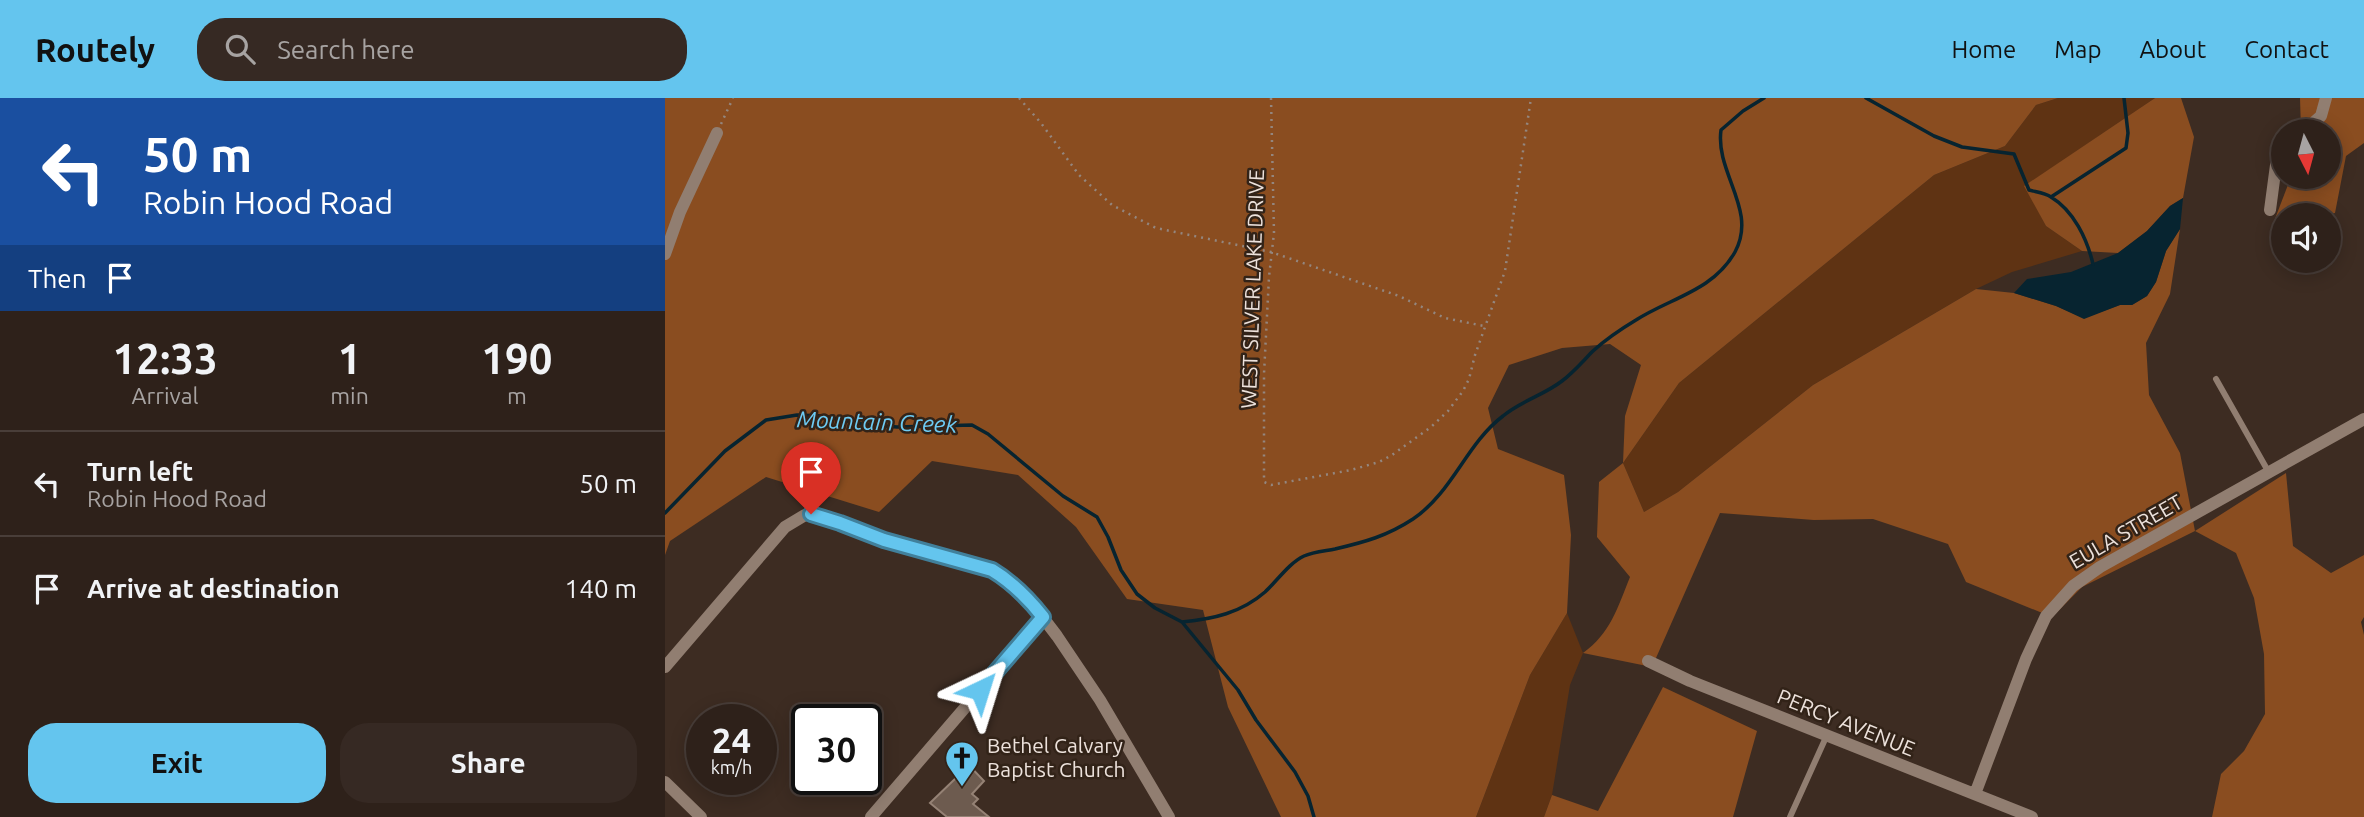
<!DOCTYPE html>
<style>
body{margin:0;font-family:Ubuntu,sans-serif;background:#362923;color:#f1f3f6;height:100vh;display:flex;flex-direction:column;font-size:26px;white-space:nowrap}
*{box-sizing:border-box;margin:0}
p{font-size:23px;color:#a7a3a2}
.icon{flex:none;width:38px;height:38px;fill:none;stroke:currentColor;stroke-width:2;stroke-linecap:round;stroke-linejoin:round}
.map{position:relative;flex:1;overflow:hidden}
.side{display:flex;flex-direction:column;background:#2e211a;width:665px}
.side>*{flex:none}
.top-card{background:#1a4fa0;color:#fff;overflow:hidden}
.needle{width:46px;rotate:174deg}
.fabs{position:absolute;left:1606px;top:21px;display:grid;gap:14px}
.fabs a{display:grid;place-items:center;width:70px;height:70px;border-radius:50%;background:#2e211a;box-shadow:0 4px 18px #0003,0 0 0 2px #493e39;font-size:35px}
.speed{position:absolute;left:21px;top:606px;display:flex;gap:14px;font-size:35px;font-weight:700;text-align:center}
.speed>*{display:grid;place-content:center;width:91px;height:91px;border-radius:50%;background:#2e211a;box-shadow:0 4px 18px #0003,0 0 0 2px #493e39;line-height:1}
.speed small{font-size:18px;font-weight:400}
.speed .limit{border:4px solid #111;border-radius:10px;background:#fff;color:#111}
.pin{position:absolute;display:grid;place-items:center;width:60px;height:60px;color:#fff;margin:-72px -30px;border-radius:50% 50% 50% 0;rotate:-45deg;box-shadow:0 0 7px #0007}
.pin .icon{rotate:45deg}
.me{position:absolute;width:77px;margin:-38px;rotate:41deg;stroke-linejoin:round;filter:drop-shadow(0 0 5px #0008)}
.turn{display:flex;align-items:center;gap:24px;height:147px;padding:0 28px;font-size:32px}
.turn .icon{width:91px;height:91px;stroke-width:2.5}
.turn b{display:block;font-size:49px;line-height:60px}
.then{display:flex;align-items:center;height:66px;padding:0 28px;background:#0003;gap:14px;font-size:26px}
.eta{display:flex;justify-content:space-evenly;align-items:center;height:119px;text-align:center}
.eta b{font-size:42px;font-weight:700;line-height:49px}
.primary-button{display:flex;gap:14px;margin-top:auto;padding:14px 28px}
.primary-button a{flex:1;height:80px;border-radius:28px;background:#64c5ee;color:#111;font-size:28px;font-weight:700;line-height:80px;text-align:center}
.primary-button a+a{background:#362923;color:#f1f3f6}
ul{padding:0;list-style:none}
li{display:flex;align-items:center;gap:21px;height:105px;padding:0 28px;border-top:2px solid #493e39}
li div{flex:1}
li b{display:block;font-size:26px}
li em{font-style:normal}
header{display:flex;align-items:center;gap:42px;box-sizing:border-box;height:98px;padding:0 35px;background:#64c5ee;color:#111}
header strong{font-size:33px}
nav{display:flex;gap:38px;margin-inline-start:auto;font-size:24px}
.search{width:490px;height:63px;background:#362923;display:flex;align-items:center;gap:18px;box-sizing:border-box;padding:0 24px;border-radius:28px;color:#a7a3a2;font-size:26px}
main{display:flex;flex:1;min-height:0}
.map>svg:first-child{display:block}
.green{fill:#5f3313}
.forest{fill:#8a4d20}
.water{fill:#072430}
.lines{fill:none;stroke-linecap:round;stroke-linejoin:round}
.stream{stroke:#072430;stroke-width:3.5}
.building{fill:#6d5b4f;stroke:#958275;stroke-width:2}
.path{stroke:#94867e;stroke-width:2.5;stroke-dasharray:2 5;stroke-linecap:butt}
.service{stroke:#917e71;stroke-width:6}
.minor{stroke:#917e71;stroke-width:12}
.route-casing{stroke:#41809b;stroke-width:18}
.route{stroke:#64c5ee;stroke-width:12}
.labels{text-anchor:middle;stroke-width:5;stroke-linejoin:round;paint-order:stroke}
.street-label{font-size:21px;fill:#ede2dc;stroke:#322318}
.poi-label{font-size:21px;fill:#ede2dc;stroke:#322318;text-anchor:start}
.water-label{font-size:23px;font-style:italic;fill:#6ecbf3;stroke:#322318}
</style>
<header>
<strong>Routely</strong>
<div class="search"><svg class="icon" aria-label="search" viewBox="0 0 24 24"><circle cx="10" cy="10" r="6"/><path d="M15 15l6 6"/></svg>Search here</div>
<nav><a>Home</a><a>Map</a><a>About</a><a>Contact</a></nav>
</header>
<main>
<section class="side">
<div class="top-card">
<div class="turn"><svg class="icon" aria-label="left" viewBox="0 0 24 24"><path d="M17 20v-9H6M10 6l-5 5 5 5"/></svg><div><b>50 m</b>Robin Hood Road</div></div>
<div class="then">Then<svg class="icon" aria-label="arrive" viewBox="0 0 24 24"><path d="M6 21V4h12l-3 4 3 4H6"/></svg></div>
</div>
<div class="eta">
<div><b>12:33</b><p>Arrival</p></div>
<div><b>1</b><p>min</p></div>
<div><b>190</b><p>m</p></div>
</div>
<ul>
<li><svg class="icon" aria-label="left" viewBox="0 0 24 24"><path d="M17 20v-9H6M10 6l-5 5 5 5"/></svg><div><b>Turn left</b><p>Robin Hood Road</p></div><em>50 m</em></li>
<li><svg class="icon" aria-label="arrive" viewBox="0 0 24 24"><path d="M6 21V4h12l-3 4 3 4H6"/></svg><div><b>Arrive at destination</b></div><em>140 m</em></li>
</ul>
<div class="primary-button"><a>Exit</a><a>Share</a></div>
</section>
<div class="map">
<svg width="1699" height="719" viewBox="0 0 1699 719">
<rect width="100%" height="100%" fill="#3d2c22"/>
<path class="green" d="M1393,0h97l-130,88 21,40 36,25 -70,21 -36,17 -163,96 -135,107 -34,20 -21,-49 56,-80 255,-208 71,-29 31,-41z
M902,515l16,40 -13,32 -18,110 -8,22h-68l54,-142z"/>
<path class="forest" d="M0,0h1393l-22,7 -31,41 -71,29 -255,208 -56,80 21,49 34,-20 135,-107 163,-96 38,4 42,13 28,12 36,-13h12l15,-9 9,-14 10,-31 14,-22 -10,65 -24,49 3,52 31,58 15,78 91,-58 7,73 38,27 33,-18v62l-3,5 3,13v182h-152l9,-43 23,-23 21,-37 -1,-60 -10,-56 -18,-45 -41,-22 -113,56 -30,30 -86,-35 -18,-38 -75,-25 -59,1 -94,-7 -68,154 -69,-14c27,-19 35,-46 47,-76l-33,-40 2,-55 24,-19 2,-47 16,-51 -31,-21 -48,4 -53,17 -21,43 10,41 66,26 7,60 -4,78 -37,62 -54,142h-195l-53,-110 -25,-97 -76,-11 -51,-72 -58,-52 -86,-14 -53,51 -113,-35 -96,64 -5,14z
M1490,0h26l13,39 -11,61 -13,8 -23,25 -29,22 -36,-2 -36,-25 -22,-40z
M1635,0h64v45l-18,13 -11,57 -14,2h-37v7l-11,2 18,-47h38v-46h-28z
M998,589l94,44 -24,86h-189l8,-22 46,16z"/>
<path class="water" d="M1518,100l-3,31 -14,22 -10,31 -9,14 -15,9h-12l-36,14 -28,-13 -42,-13 13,-14 44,-7 47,-19 29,-22 23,-25z"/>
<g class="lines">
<path class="stream" d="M1201,0l68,38 28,11 52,7 15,36c7,2 16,3 22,7 23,14 36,42 42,67
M1386,99l75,-49 2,-15 -4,-35
M0,415l60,-62 41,-31 31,-5 26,1 39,8 35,3 75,-2 16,9 75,62 34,21 11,20 13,33 16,24 18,14 27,14 56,68 18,30 39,52 13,24 6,21
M517,524c31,-3 59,-9 83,-30 12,-11 24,-29 39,-36 9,-4 21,-5 31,-7 30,-7 52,-13 78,-30 40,-27 53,-75 90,-103 18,-15 41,-21 59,-35 12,-9 21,-20 31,-30 12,-11 28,-22 43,-31 34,-22 77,-29 99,-68 23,-42 -20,-79 -14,-122l22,-19 21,-13"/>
</g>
<path class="building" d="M299,662l20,21 -12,13 6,5 -5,5 16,13h-42l-17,-14 28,-27 -6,-5z"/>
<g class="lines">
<path class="path" d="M354,0l22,25 38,52 33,30 44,23 115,24 128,44 46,22 39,8
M606,0l3,135 -5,44 -5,97v108l7,3 80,-15 28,-8 13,-7 39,-28 17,-16 15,-20 6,-12 6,-24 30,-84 26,-173
M56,26l12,-26"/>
<path class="service" d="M1551,281l52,92
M1125,719l37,-82"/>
<path class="minor" d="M1639,33l17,-15 5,-18
M1605,112l8,-60 6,-3
M0,156l15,-42 37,-79
M983,563l42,20 342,136
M0,569l120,-140 20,-12 17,2 62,23 89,23 33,16 22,19 29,38 43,64 69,117
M0,684l36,35
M1310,696l51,-135 20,-43 27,-30 27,-19 264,-148
M206,719l172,-200"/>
</g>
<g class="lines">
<g class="route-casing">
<path id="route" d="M146,416l29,9 44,17 108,30c20,12 36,28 51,47l-63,73"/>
</g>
<use href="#route" class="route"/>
</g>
<defs>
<g id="church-pin" transform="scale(1.75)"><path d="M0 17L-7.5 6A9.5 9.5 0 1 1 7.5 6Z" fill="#64c5ee" stroke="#322318"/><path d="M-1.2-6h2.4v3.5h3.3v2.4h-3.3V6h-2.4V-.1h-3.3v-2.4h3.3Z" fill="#111"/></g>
</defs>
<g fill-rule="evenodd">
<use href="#church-pin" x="297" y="660"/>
</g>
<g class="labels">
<g class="street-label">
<text transform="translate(588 191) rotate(-88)" y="7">WEST SILVER LAKE DRIVE</text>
<text transform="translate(1461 434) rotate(-30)" y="7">EULA STREET</text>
<text transform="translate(1181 625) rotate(22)" y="7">PERCY AVENUE</text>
</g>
<g class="poi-label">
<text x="322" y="655">Bethel Calvary<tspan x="322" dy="24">Baptist Church</tspan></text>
</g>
<g class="water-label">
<text transform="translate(212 324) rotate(2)" y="8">Mountain Creek</text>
</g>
</g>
</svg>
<div class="fabs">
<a><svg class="needle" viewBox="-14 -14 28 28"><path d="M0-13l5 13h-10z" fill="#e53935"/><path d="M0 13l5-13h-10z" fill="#a7a3a2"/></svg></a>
<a><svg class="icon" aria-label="sound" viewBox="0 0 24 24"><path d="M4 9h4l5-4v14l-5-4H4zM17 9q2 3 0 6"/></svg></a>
</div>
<div class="speed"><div>24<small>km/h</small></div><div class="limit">30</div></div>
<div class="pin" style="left:146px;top:416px;background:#d93025"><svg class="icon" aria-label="arrive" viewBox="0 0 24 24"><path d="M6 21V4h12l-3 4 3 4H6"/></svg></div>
<svg class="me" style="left:315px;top:592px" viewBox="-20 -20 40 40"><path d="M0-17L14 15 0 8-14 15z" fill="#64c5ee" stroke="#fff" stroke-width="4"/></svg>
</div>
</main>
